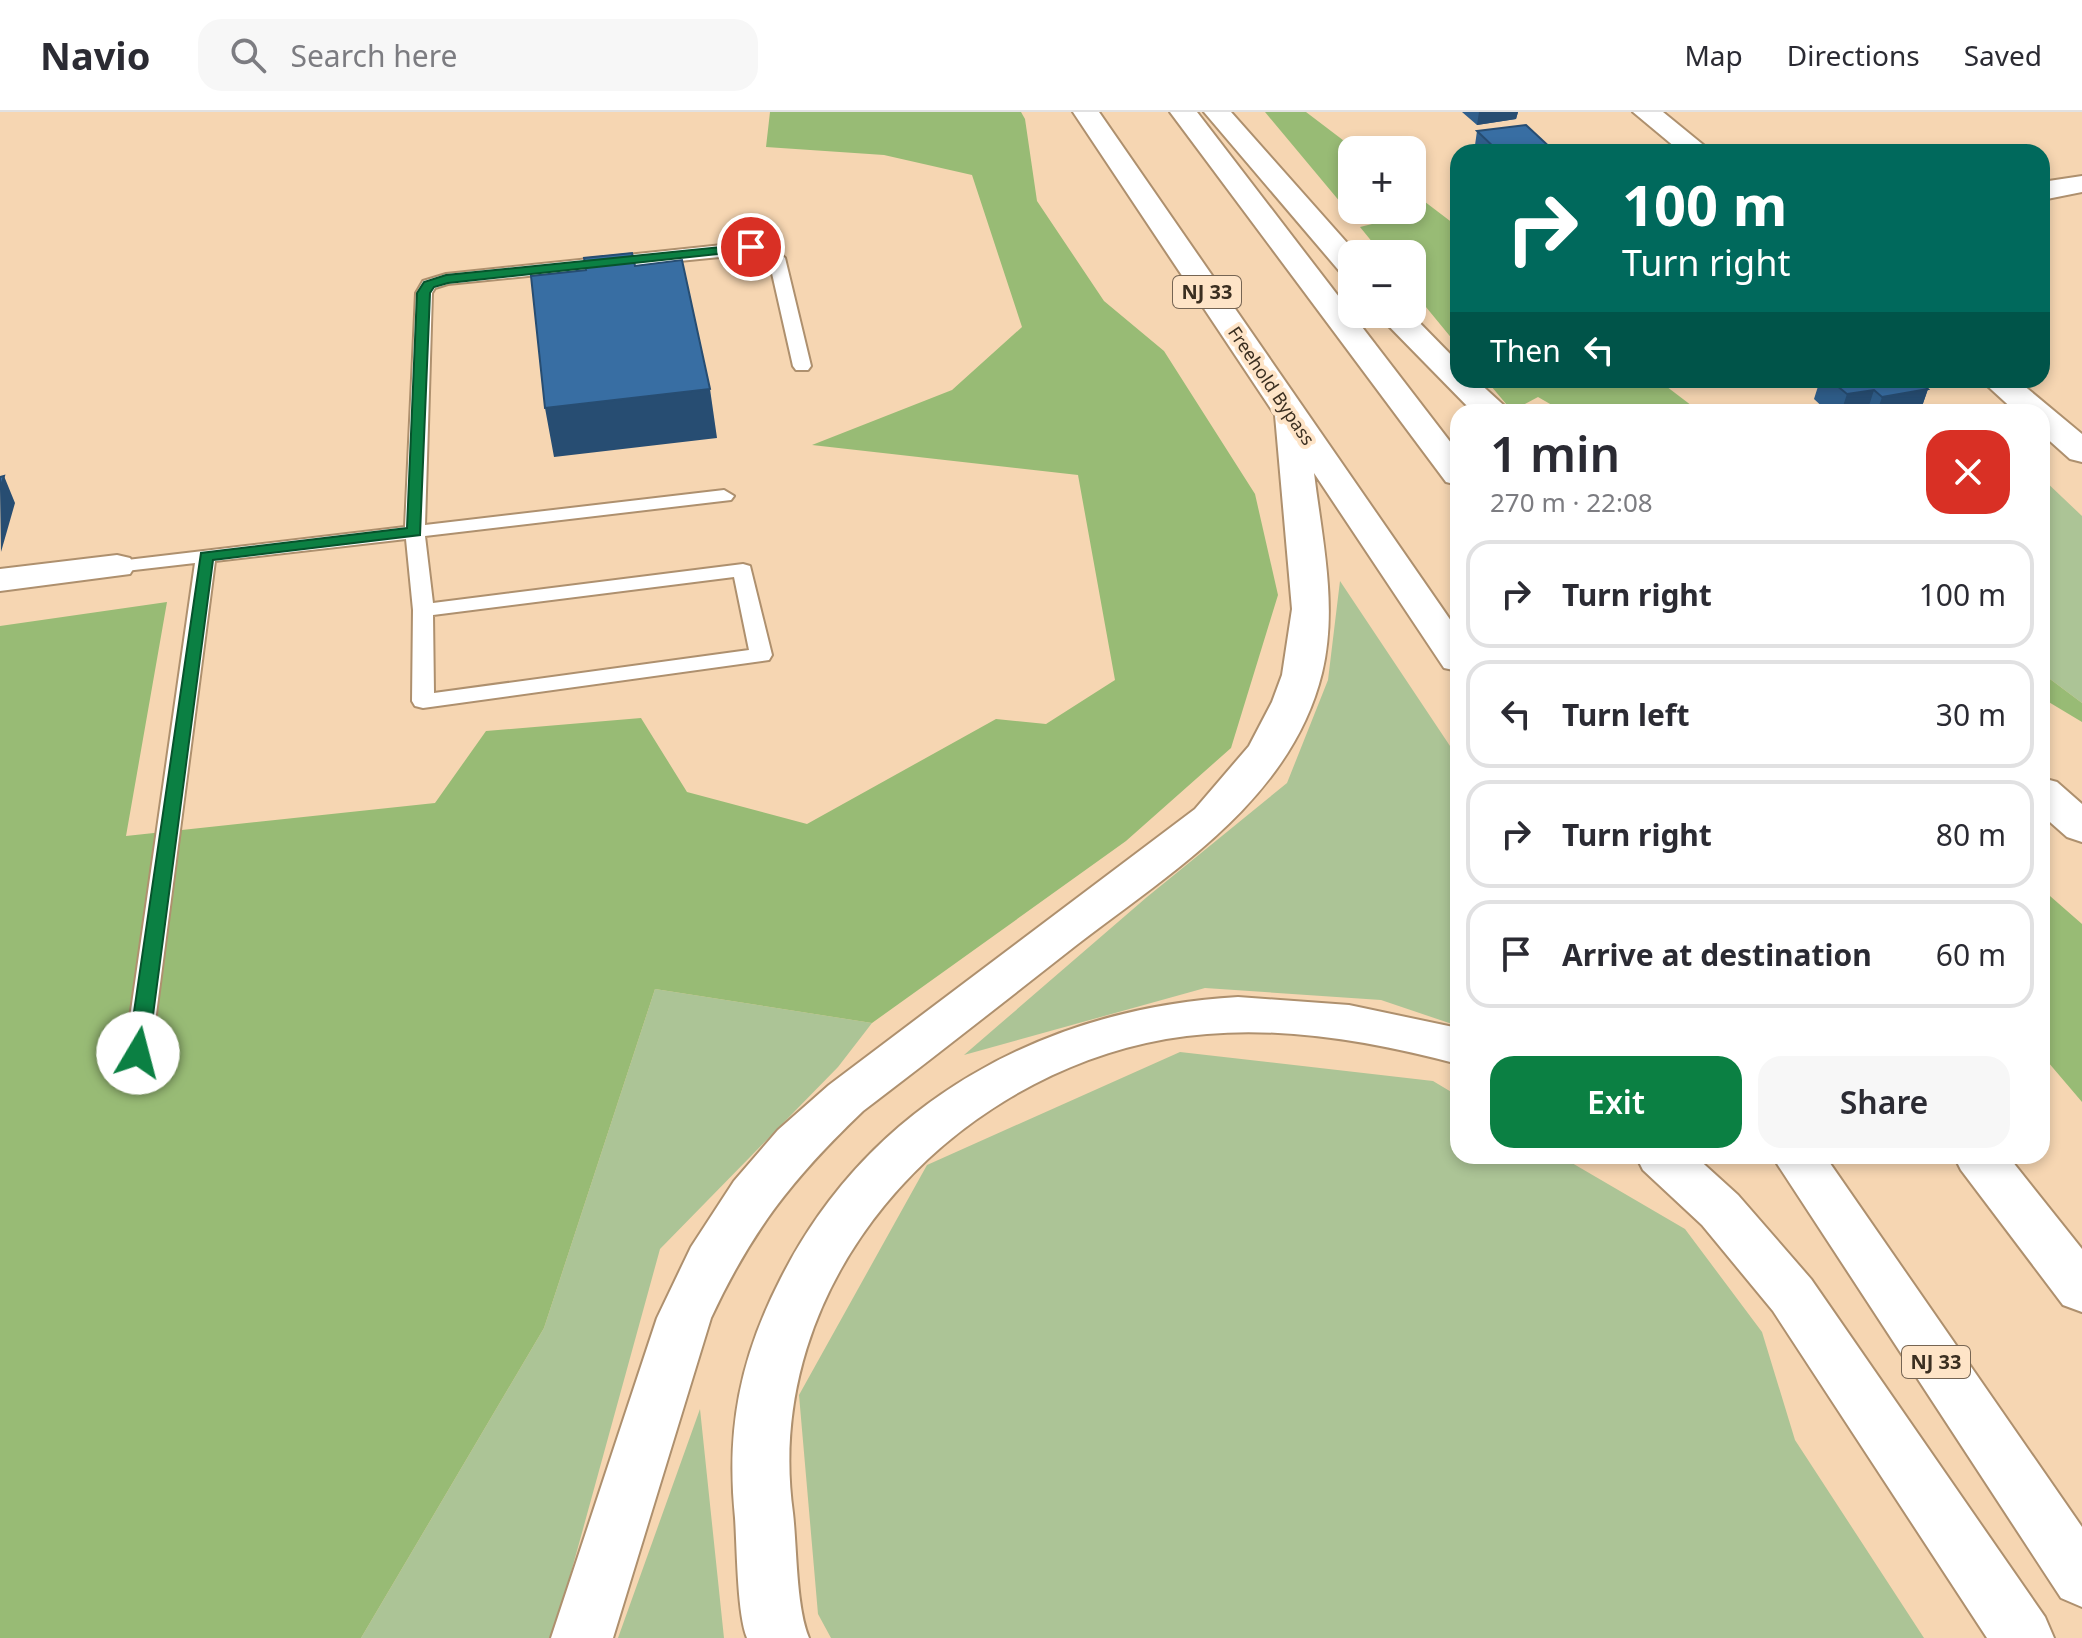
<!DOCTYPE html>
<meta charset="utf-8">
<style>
body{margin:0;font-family:"Noto Sans",sans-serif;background:#f7f7f7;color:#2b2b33;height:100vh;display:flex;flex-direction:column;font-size:30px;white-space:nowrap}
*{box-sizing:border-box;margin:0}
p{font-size:26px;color:#7c7c81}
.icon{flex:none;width:44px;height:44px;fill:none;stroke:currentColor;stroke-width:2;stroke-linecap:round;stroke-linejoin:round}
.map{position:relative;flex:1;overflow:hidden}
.panel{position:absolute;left:1450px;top:292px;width:600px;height:760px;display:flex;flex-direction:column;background:#fff;border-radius:24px;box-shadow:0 4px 12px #0003}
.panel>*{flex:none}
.banner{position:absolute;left:1450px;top:32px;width:600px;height:244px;border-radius:24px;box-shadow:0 4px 12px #0003;background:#00695c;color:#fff;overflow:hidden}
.tools{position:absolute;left:1338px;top:24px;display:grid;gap:16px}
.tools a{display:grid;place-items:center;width:88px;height:88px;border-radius:16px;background:#fff;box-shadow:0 4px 12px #0003;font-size:40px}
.pin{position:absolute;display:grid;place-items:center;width:68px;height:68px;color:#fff;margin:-34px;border:4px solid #fff;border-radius:50%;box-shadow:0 2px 8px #0007}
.me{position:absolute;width:88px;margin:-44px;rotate:8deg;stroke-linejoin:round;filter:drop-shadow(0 0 6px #0008)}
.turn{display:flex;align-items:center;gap:28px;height:168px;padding:0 40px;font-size:36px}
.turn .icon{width:104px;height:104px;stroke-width:2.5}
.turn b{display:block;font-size:56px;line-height:68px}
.then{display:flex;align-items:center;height:76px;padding:0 40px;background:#0003;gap:16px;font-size:30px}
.round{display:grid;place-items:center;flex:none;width:84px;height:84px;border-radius:24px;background:#f7f7f7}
.headline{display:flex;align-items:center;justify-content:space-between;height:136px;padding:0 40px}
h1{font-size:48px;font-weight:600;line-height:60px}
.primary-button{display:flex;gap:16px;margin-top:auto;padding:16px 40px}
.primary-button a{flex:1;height:92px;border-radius:24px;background:#0b8043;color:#fff;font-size:32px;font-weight:600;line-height:92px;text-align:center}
.primary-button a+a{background:#f7f7f7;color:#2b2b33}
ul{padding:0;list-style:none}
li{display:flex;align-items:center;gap:24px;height:108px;margin:0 16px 12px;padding:0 24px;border:4px solid #e1e1e2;border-radius:24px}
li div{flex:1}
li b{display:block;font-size:30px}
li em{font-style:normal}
header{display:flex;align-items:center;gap:48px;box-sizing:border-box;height:112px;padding:0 40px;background:#fff;border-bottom:2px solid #e1e1e2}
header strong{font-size:38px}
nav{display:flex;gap:44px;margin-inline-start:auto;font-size:28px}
.search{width:560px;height:72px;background:#f7f7f7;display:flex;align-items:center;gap:20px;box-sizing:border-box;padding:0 28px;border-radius:24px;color:#7c7c81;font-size:30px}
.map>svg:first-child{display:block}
.green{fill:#acc496}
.forest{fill:#98bb75}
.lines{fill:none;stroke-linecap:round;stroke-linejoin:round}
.service-casing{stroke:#ae906e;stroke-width:4}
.minor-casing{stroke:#ae906e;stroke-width:4}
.tertiary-casing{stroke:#ae906e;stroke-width:4}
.motorway-casing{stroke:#ae906e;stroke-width:4}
.service{fill:#fff;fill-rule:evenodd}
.minor{fill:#fff;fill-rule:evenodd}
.tertiary{fill:#fff;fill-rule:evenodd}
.motorway{fill:#fff;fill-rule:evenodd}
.wall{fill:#305f8c}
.shaded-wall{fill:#274d72}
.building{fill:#386ea3;stroke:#274d72;stroke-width:2}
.route{fill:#0b8043;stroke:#07532c;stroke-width:2}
.labels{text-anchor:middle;stroke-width:8;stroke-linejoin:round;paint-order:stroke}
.far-street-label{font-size:18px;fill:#3b2f21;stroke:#fee4c7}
.shield{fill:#fee4c7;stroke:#766553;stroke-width:2}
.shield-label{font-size:20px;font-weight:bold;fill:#3b2f21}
</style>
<header>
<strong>Navio</strong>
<div class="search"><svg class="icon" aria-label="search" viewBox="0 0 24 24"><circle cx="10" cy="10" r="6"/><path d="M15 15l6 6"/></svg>Search here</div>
<nav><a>Map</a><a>Directions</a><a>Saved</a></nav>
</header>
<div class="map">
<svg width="2082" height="1526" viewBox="0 0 2082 1526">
<rect width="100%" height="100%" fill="#f6d6b2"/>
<path class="green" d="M2042,366l40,38v187l-40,-30z
M1340,469l118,177v268l-77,-26 -176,-12 -241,67 183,-158 140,-114 41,-103z
M655,877l217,34 -34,44 -178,182 -107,389h-192l183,-310z
M1180,940l253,29 25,15v60h102l125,73 77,103 33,108 129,198h-1093l-13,-24 -19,-219 128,-230z
M700,1297l24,229h-106z"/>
<path class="forest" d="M770,0h251l4,7 12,82 67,100 60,50 91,143 23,101 -47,153 -105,93 -254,182 -217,-34 -111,339 -183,310h-361v-1012l167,-24 -41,234 309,-33 51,-72 155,-13 46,74 120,32 189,-105 50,5 69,-44 -37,-205 -266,-30 140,-55 70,-63 -50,-152 -88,-20 -118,-8z
M1265,0h41l50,38h-4v60h60v-18l46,35v119l-46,-56v-36h-30l-22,-27 16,-4 -25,-8z
M1486,268h172l42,32h-136l-26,-15 -26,14z
M2042,561l40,30v19l-40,-24z
M2042,777l40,35v178l-40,-47z"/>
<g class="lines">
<g class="service-casing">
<path id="service" d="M751,130l20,4 14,12 26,108 -3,4h-12l-3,-4 -24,-106 -9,-7 -312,31 -13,4 -3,5 -7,232 299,-35 10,6 -3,4 -306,36 8,67 310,-39 7,2 22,89 -3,5 -346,48 -8,-2 -3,-5 1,-91 -7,-71 -191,22 -64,492 -4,7 -9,3 -9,-3 -4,-7 70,-490 -78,9 -10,-6 3,-4 295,-35 11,-234 7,-12 23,-7zM734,465l15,73 -315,43 -1,-78z"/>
</g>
<g class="minor-casing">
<path id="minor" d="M2082,64v16l-40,8v-18z
M117,443l13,3 5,8 -5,8 -130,17v-22z"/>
</g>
<g class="tertiary-casing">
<path id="tertiary" d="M1633,0h30l49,40h-31z
M1981,268h36l65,54v28l-12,-3 -28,-25v-22h-26z"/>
</g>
<g class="motorway-casing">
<path id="motorway" d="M1073,0h26l359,519v40l-14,-3 -130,-195c8,66 24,134 8,200 -31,127 -151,199 -248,274 -70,55 -140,110 -211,164 -70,67 -111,119 -152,207l-98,320h-62l106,-320 34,-71 43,-66 44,-51 51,-45 366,-276 54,-63 23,-44 10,-27 10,-66 -17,-194z
M1170,0h27l261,340v33l-12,-3z
M1204,0h27l126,142h-5v22l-11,-3z
M1377,202h34l47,48v18h18l35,32h-38z
M2042,666l15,4 25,22v38l-15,-5 -25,-22z
M1238,885l111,8 109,23v36c-95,-25 -194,-42 -292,-25 -220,39 -405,245 -373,474 4,35 3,94 16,125h-62c-10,-24 -10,-91 -12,-120 -9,-89 5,-160 46,-240 89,-176 264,-270 457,-281z
M1636,1044h59l43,39 73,84 234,338 9,21h-67l-214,-327 -71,-86 -59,-55z
M1772,1044h53l257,371v80l-21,-9z
M1954,1044h54l74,93v63l-19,-7 -102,-135z"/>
</g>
<use href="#service" class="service"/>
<use href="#minor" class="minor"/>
<use href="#tertiary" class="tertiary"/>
<use href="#motorway" class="motorway"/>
</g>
<path class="wall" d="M1462,0h56l-2,7 -39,6z
M1477,19l78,21h-81z
M1820,268h98l10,9 -8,23h-92l-14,-13z"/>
<path class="shaded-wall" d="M1479,0h39l-2,7 -39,6z
M710,277l7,49 -163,19 -9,-49z
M1928,277l-8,23h-43l5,-15z
M1874,278l-7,22h-26l6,-18z
M4,364l11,27 -14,49 -1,-63z"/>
<path class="building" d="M1526,13l29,27h-56l-22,-21z
M632,141l3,13 47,-6 28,129 -165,19 -14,-132 55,-6 -2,-12z
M1830,268h88l10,9 -46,8 -8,-7 -27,4z
M4,364l-4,13v-12z"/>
<path class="route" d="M751,132l6,3 -2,3 -307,33 -14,4 -4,6 -10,242 -207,25 -65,493 -3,6h-14l-3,-6 73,-500 206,-25 10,-235 7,-11 22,-7z"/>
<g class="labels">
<g class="far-street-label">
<text transform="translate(1271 274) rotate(56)" y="6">Freehold Bypass</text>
</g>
<g class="shield">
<rect x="1173" y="164" width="68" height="32" rx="6"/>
<rect x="1902" y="1234" width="68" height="32" rx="6"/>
</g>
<g class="shield-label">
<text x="1207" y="187">NJ 33</text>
<text x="1936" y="1257">NJ 33</text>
</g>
</g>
</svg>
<div class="tools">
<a>+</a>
<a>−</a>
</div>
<div class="pin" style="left:751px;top:135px;background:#d93025"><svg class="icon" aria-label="arrive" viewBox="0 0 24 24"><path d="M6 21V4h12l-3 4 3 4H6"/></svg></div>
<svg class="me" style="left:138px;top:941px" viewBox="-20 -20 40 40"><circle r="19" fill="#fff"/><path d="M0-13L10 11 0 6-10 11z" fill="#0b8043"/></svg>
<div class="banner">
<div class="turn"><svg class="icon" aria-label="right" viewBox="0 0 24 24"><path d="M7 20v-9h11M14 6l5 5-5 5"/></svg><div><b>100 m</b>Turn right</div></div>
<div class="then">Then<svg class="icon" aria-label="left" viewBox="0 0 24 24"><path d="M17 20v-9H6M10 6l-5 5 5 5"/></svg></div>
</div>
<section class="panel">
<div class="headline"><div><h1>1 min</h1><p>270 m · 22:08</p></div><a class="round" style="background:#d93025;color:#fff"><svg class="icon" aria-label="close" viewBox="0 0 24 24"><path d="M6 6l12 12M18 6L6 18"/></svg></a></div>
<ul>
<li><svg class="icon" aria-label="right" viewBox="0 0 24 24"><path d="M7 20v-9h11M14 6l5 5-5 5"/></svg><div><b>Turn right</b></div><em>100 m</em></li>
<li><svg class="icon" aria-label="left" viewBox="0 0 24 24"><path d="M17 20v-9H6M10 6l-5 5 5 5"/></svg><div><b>Turn left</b></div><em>30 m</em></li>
<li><svg class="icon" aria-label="right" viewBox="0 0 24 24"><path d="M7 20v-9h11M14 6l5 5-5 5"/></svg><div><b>Turn right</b></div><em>80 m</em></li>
<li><svg class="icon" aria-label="arrive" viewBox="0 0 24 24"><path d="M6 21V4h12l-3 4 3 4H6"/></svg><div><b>Arrive at destination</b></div><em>60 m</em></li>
</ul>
<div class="primary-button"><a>Exit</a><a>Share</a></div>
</section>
</div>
